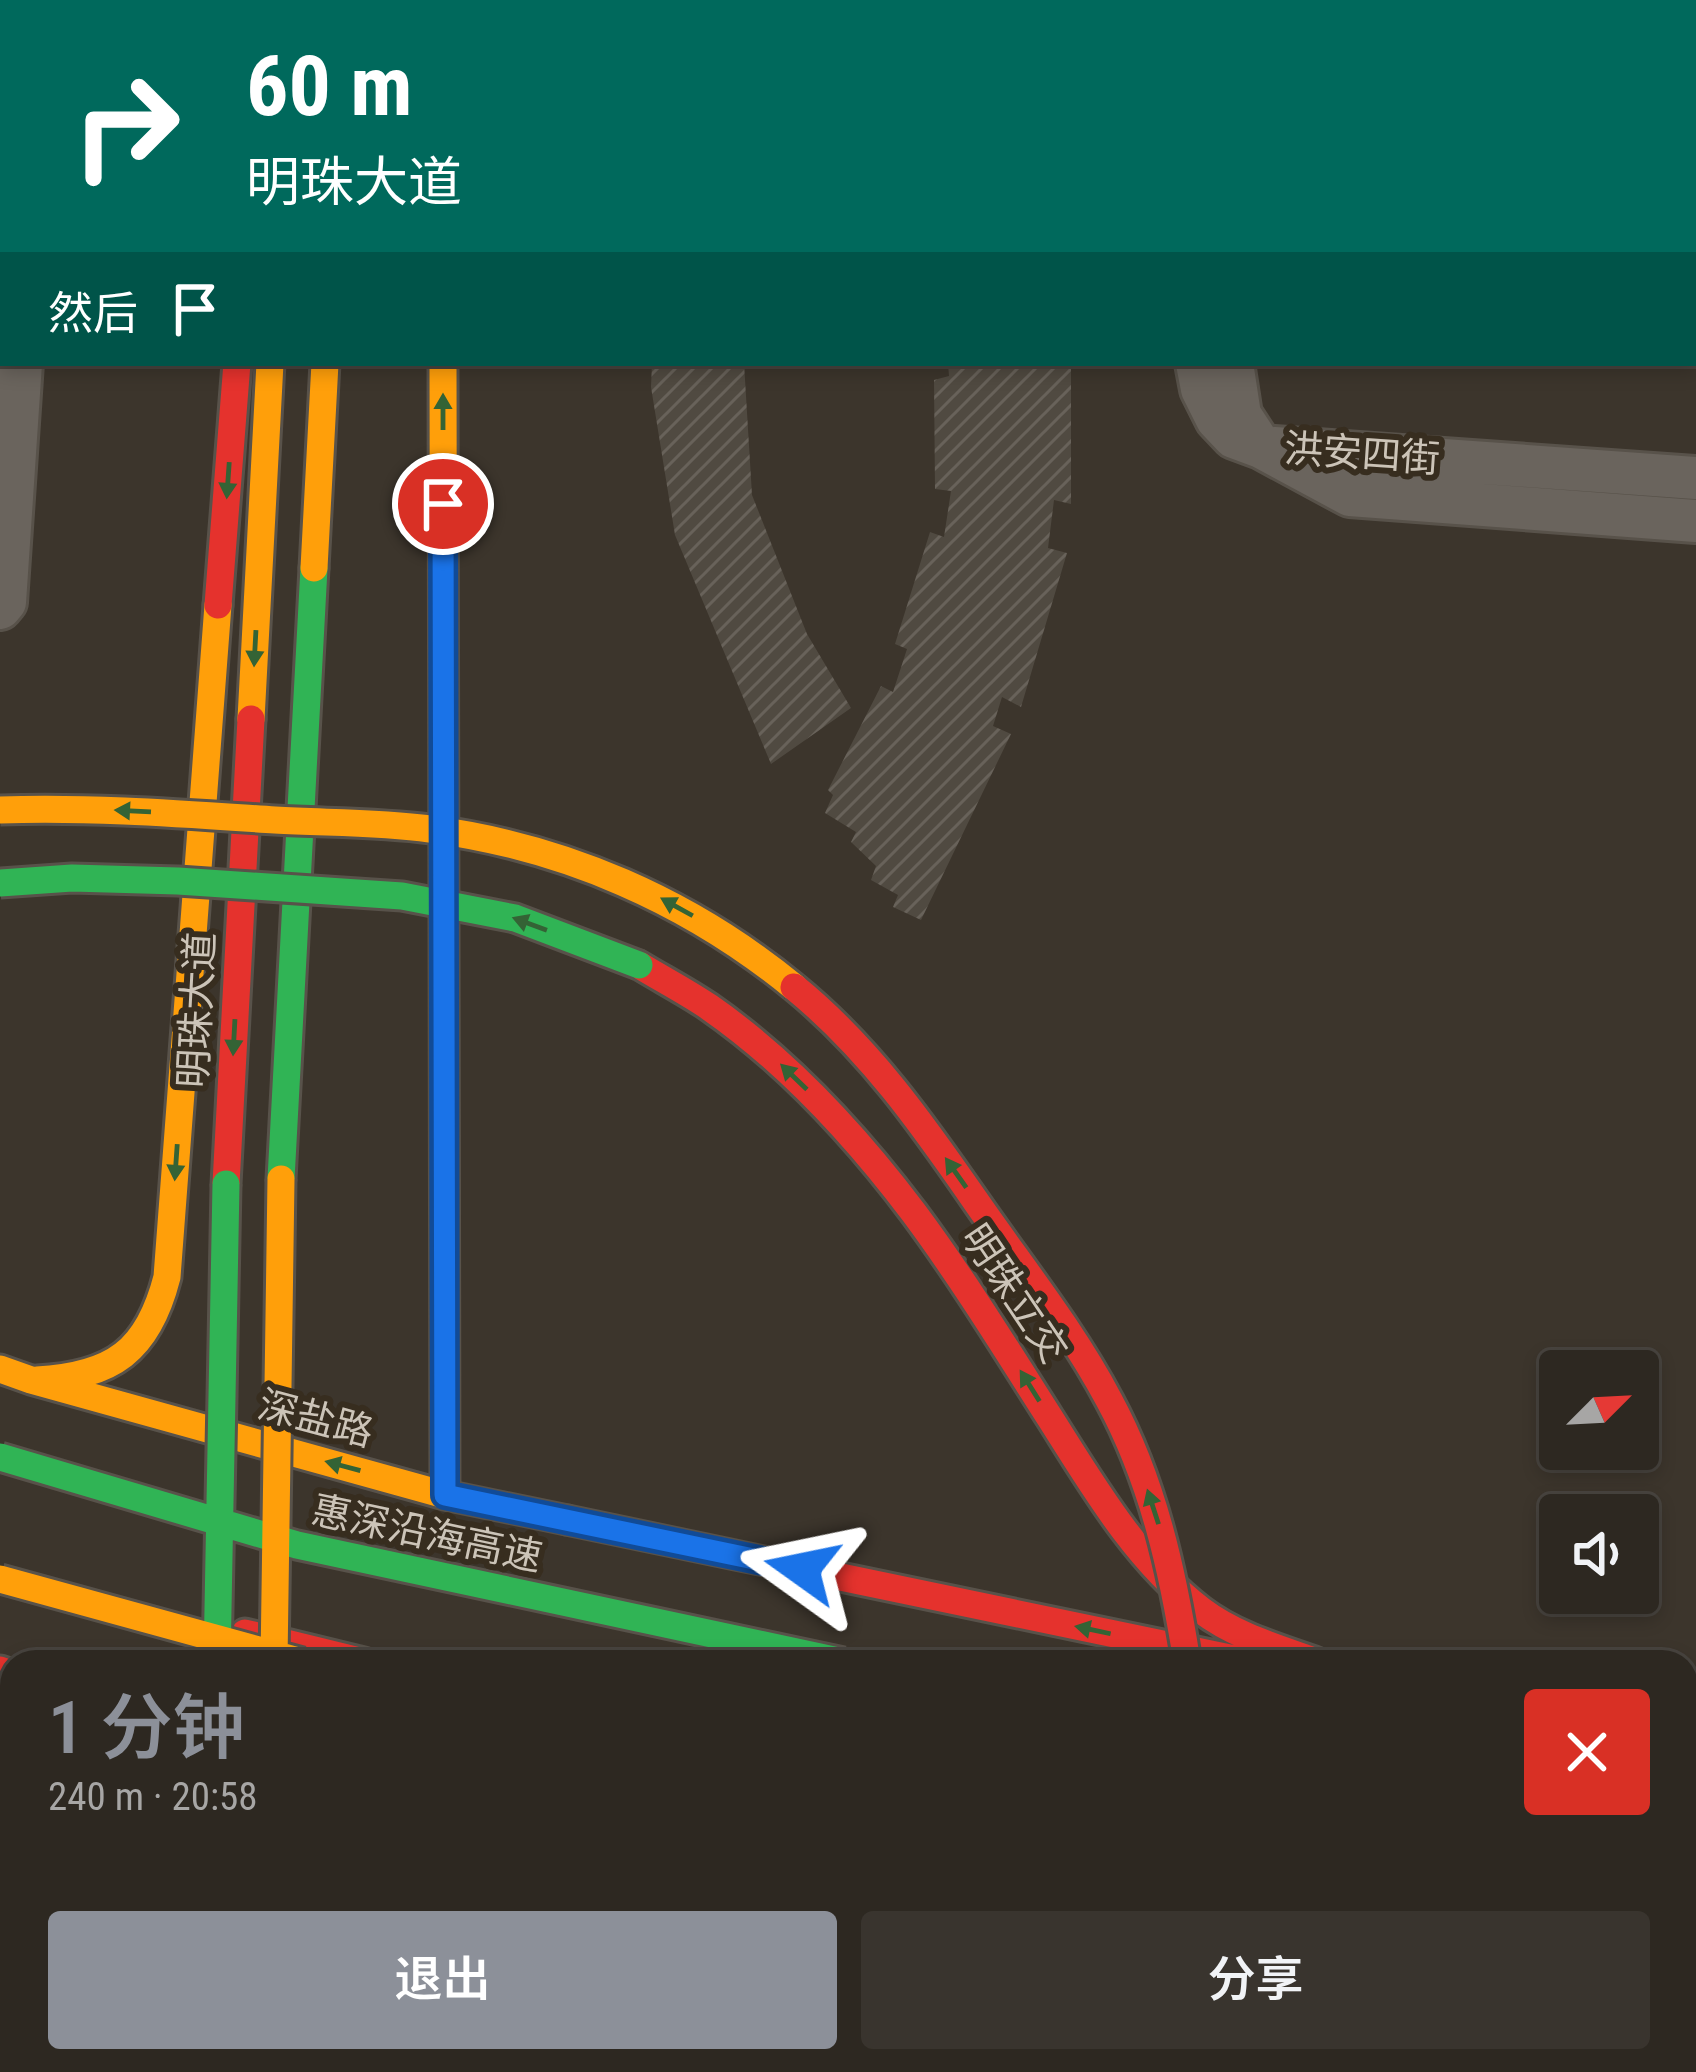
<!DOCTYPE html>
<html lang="zh">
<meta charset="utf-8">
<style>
body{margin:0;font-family:"Roboto Condensed","Noto Sans SC",sans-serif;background:#39342e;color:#f1f3f6;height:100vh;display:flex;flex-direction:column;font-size:45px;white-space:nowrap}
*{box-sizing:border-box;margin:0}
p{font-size:39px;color:#a7a6a5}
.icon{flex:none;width:66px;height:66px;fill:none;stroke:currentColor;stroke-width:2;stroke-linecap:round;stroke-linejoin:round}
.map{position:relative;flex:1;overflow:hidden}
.details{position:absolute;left:0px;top:1650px;width:1698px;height:423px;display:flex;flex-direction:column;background:#2d2821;border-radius:36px 36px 0 0;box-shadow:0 6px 18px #0003,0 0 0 3px #48443f}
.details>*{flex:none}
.hud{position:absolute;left:0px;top:0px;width:1698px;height:366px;box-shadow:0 6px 18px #0003,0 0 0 3px #48443f;background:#00695c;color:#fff;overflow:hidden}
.needle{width:78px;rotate:66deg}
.controls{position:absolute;left:1539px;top:1350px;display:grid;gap:24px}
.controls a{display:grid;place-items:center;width:120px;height:120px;border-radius:12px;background:#2d2821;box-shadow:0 6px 18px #0003,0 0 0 3px #48443f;font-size:60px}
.pin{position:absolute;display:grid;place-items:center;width:102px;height:102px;color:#fff;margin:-51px;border:6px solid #fff;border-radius:50%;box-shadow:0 3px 12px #0007}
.me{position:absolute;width:132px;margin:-66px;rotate:282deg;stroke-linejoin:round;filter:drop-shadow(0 0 9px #0008)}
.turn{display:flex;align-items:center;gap:42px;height:252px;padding:0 48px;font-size:54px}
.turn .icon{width:156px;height:156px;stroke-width:2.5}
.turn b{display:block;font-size:84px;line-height:102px}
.then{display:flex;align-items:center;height:114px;padding:0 48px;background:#0003;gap:24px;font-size:45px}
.round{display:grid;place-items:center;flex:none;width:126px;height:126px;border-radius:12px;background:#39342e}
.headline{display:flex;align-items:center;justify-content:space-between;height:204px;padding:0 48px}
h1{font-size:72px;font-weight:600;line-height:90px;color:#8c9099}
.primary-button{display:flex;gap:24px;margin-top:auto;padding:24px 48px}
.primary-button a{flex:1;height:138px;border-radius:12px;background:#8c9099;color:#fff;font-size:48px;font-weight:600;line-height:138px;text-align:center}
.primary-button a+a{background:#39342e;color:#f1f3f6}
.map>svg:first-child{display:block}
.building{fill:url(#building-hatch)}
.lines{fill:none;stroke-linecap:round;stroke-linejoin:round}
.street-casing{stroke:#58524a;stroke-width:48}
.fast-casing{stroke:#58524a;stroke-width:33}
.slow-casing{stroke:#58524a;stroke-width:33}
.jam-casing{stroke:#58524a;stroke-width:33}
.path{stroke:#6b6660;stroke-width:8;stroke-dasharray:9 9;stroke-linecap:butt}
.street{stroke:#6a645d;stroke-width:42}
.fast{stroke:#30b455;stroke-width:27}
.slow{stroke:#ff9f0a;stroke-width:27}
.jam{stroke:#e5322d;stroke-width:27}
.fast-bridge-casing{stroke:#58524a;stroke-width:33;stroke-linecap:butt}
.slow-bridge-casing{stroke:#58524a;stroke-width:33;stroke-linecap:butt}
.jam-bridge-casing{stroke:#58524a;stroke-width:33;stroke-linecap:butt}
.fast-bridge{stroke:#30b455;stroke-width:27}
.slow-bridge{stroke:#ff9f0a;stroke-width:27}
.jam-bridge{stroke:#e5322d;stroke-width:27}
.oneway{fill:#346335}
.route-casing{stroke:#114b97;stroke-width:30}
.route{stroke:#1a73e8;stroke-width:21}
.labels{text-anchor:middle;stroke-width:12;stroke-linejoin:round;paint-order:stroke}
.street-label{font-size:39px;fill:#ccc4b8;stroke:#372d1f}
</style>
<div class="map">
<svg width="1696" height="2072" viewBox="0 0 1696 2072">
<defs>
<pattern id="building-hatch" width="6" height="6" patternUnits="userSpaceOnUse" patternTransform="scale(3)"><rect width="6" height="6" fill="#504a41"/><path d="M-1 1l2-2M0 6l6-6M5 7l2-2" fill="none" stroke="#68625a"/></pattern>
</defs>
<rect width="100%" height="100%" fill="#3c352c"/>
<path class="building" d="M652,363h92l8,132 55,139 44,74 -80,56 -96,-229 -24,-148z
M948,363h123v141l-17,-4 -6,48 19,5 -46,154 -19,-10 -9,29 18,8 -90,186 -28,-13 5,-12 -27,-15 5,-14 -25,-24 5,-10 -31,-19 8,-18 -5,-5 53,-104 12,6 14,-43 -12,-5 35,-112 14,5 7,-46 -16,-2 -1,-109 15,-4z"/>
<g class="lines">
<g class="street-casing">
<path id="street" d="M47,3v-3
M1214,3v-3
M1254,3v-3
M1197,363l5,26 15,30 17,18 27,10 89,48 346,26
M1232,363l8,52 17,26
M1274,448l422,30
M0,608l5,-6 16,-239"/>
</g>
<g class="fast-casing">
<path id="fast" d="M281,1179l33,-611
M267,2061v11
M209,2072l1,-11"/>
</g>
<g class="slow-casing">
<path id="slow" d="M403,0v3
M443,363l2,1132
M314,568l11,-205
M251,719l19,-356
M0,1369l31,11 414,115 122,25
M37,1380c76,-4 111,-29 130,-103l51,-672
M1686,1750l10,2
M1686,1825l10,2
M1354,2072l49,-11"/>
</g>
<g class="jam-casing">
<path id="jam" d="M264,0v3
M332,0v3
M218,605l19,-242
M639,965c23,14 48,27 70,42 79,55 147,129 205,206 49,66 92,136 136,205 43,68 86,142 151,192 34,26 77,38 116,52
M226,1184l25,-465
M567,1520l682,142
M245,1633l119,29
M0,1670l12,4
M1686,1934l10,2
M1681,2061l15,2
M1068,2072l9,-11"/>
</g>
<path class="path" d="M0,1942l12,3"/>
<use href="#street" class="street"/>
<use href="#fast" class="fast"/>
<use href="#slow" class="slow"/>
<use href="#jam" class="jam"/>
<g class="fast-bridge-casing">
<path id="fast-bridge" d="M0,883l72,-5 106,3 224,15 113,22 124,47
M0,1457l297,88 546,117
M217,1662l9,-478"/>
</g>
<g class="slow-bridge-casing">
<path id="slow-bridge" d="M0,810c92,-3 183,4 275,10 51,3 103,2 155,9 135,18 259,72 364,158
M0,1579l302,83
M274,1662l7,-483"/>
</g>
<g class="jam-bridge-casing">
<path id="jam-bridge" d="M794,987c75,61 129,138 183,216 45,65 95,127 132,197 44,81 64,172 78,262"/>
</g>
<use href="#fast-bridge" class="fast-bridge"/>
<use href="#slow-bridge" class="slow-bridge"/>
<use href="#jam-bridge" class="jam-bridge"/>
</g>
<defs><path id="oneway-solid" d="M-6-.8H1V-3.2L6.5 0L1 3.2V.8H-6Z" transform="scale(3)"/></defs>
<g class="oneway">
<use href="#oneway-solid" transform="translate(443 412) rotate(-90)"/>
<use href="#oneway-solid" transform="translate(228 480) rotate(94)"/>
<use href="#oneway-solid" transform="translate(255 648) rotate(93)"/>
<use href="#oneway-solid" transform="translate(133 811) rotate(-177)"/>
<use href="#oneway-solid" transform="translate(677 907) rotate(-151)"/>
<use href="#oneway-solid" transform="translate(530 924) rotate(-160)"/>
<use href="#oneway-solid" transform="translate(234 1037) rotate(93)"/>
<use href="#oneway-solid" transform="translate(794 1077) rotate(-136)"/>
<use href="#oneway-solid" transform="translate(176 1162) rotate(94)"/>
<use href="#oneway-solid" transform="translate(956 1173) rotate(-125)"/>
<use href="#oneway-solid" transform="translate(1030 1386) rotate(-122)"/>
<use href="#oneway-solid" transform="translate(343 1466) rotate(-165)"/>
<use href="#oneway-solid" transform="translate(1153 1507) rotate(-108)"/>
<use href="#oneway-solid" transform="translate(1093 1630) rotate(-168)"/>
</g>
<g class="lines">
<g class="route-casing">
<path id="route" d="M443,504l2,991 357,74"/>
</g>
<use href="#route" class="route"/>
</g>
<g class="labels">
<g class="street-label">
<text transform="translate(1362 453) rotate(4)" y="14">洪安四街</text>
<text transform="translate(196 1010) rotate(-87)" y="14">明珠大道</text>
<text transform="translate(1015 1293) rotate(56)" y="14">明珠立交</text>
<text transform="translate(316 1418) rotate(15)" y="14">深盐路</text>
<text transform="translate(427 1533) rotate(12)" y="14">惠深沿海高速</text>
</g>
</g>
</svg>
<div class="controls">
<a><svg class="needle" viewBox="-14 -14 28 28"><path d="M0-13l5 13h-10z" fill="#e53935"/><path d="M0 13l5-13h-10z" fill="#a7a6a5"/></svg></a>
<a><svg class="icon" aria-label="sound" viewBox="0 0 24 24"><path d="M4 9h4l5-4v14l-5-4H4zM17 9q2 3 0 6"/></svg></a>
</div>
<div class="pin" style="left:443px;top:504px;background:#d93025"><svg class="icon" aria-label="arrive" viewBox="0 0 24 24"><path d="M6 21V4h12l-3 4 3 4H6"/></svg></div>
<svg class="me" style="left:802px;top:1569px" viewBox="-20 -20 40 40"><path d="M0-17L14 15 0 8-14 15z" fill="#1a73e8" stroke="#fff" stroke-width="4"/></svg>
<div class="hud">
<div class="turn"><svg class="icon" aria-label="right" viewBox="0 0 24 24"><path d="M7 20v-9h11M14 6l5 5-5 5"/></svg><div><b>60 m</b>明珠大道</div></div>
<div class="then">然后<svg class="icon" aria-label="arrive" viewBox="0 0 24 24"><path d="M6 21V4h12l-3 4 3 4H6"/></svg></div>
</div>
<section class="details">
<div class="headline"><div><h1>1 分钟</h1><p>240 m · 20:58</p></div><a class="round" style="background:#d93025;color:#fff"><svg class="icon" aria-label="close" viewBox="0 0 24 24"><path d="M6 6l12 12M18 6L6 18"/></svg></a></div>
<div class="primary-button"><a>退出</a><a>分享</a></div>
</section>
</div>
